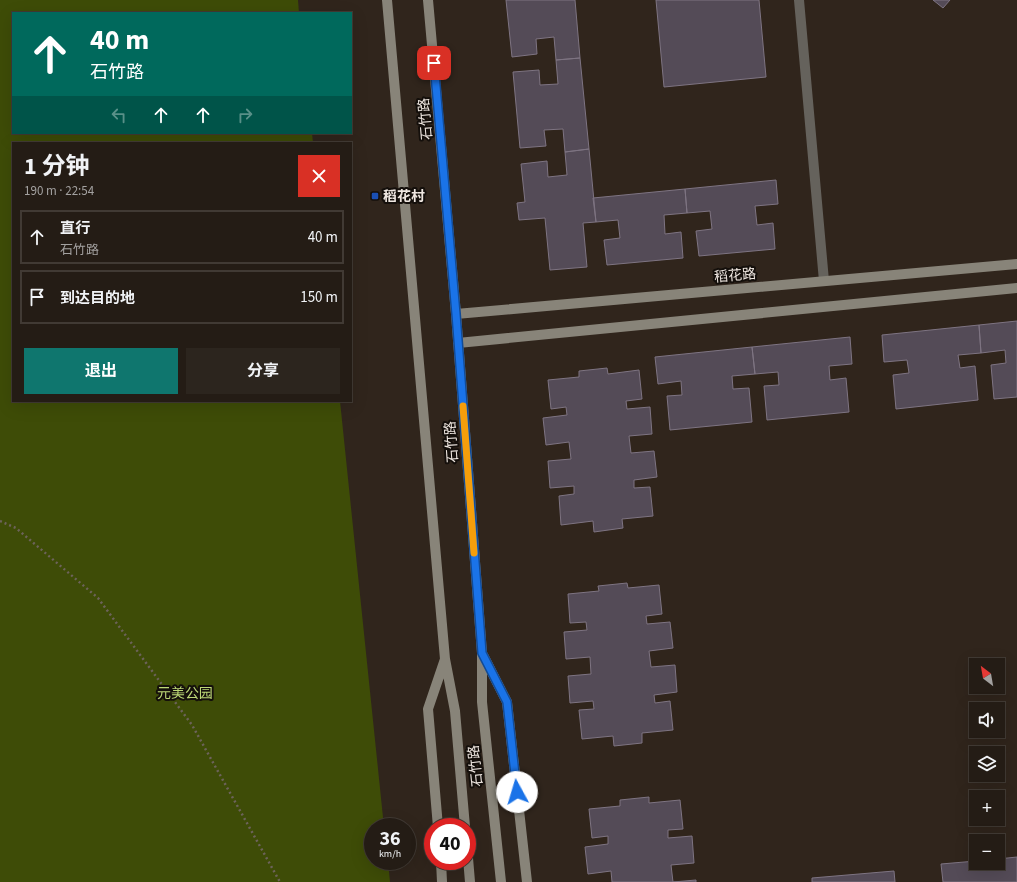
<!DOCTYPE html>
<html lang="zh">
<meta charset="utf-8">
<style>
body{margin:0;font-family:"Source Sans 3","Noto Sans SC",sans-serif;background:#2c251e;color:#f1f3f6;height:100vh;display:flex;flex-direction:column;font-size:15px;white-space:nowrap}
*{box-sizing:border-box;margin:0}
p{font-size:13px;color:#a3a1a0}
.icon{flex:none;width:22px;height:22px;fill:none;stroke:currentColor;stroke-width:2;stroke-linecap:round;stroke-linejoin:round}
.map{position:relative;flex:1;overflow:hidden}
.sheet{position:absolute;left:12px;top:142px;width:340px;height:260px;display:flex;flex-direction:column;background:#241c15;border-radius:0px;box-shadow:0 4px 16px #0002,0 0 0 1px #413a34}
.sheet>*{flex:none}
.banner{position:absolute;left:12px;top:12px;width:340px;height:122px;border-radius:0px;box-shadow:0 4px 16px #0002,0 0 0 1px #413a34;background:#00695c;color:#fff;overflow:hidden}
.needle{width:26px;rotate:329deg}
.controls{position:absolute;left:969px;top:658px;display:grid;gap:8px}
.controls a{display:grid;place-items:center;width:36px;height:36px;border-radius:0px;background:#241c15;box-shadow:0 4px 16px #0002,0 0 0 1px #413a34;font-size:20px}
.speed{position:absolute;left:364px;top:818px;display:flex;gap:8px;font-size:20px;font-weight:700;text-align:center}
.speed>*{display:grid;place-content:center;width:52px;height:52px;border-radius:50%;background:#241c15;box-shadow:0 4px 16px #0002,0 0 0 1px #413a34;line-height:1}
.speed small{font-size:10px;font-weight:400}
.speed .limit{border:6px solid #d22;background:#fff;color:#111}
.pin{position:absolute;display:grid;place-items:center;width:34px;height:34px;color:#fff;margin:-17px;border-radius:8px;box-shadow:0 2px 6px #0006}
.me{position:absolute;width:44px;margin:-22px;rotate:354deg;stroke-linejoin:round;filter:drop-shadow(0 0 3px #0008)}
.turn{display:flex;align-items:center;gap:14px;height:84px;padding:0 12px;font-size:18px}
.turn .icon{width:52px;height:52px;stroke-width:2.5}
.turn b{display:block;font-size:28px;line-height:34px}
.lanes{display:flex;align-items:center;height:38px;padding:0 12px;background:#0003;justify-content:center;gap:20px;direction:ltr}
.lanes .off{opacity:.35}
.round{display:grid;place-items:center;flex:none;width:42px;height:42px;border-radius:0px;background:#2c251e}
.overview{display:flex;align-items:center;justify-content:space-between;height:68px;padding:0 12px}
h1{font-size:24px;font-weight:700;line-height:30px}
.primary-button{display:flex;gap:8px;margin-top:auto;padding:8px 12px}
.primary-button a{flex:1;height:46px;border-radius:0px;background:#0f766e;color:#fff;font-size:16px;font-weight:700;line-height:46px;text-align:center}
.primary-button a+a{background:#2c251e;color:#f1f3f6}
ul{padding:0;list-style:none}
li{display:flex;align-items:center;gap:12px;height:54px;margin:0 8px 6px;padding:0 4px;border:2px solid #413a34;border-radius:0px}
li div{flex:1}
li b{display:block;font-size:15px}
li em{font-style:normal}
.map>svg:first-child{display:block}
.green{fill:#3e4c07}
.building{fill:#544b57;stroke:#7e7482}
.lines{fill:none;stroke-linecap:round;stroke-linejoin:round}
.path{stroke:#6d635b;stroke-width:2.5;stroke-dasharray:2 3;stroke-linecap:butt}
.lane{stroke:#65625c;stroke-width:10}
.secondary{stroke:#888479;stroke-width:10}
.route-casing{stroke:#114b97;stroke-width:10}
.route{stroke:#1a73e8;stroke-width:7}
.slow{stroke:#f59e0b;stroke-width:7}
.transit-dot{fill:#1a4fb4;stroke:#140f0b;stroke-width:1.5}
.labels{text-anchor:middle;stroke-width:4;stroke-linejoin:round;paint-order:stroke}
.street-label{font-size:14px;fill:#efe7e1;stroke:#140f0b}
.poi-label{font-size:14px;font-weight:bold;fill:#efe7e1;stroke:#140f0b;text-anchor:start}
.park-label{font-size:14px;fill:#bdd877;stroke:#140f0b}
</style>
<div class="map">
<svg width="1017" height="882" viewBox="0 0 1017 882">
<rect width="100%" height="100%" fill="#30251c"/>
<path class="green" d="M0,0h298l1,13h-286v120h299l1,10h-300v258h327l44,426h-11v34h15l2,21h-390z"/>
<path class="building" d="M506,0h69l5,58 -24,2 -2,-23 -18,2 1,15 -25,3z
M656,0h103l7,77 -102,10z
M933,0h17l-7,8z
M580,58l9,91 -24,3 -2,-23 -19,1 2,16 -26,2 -7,-76 26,-2 1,15 18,-1 -2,-24z
M589,149l7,73 -13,1 4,44 -37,3 -5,-52 -26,2 -2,-17 8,-1 -4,-38 26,-3 1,16 19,-2 -2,-23z
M776,180l2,24 -23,2 2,19 16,-2 2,26 -76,7 -3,-25 16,-2 -2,-18 -23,2 -2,-24z
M685,189l2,24 -23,2 1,19 16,-2 2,26 -76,7 -3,-25 16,-2 -2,-18 -22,2 -3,-24z
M1017,321v76l-23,2 -3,-34 15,-2 -1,-13 -24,3 -2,-28z
M979,325l2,28 -23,2 2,13 15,-2 3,34 -82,9 -3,-34 16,-2 -2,-13 -23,2 -2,-27z
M850,337l2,27 -23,2 1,14 16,-2 3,34 -82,8 -3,-34 15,-1 -1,-13 -23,2 -3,-27z
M752,347l3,27 -23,2 1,13 16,-1 3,34 -82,8 -3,-34 15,-1 -1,-14 -23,3 -3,-27z
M607,368l1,6 31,-4 3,29 -16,2 1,8 23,-2 2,27 -23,2 2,17 23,-2 3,26 -23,3v8l16,-1 3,29 -31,3 1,9 -29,4 -1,-11 -32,4 -2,-29 15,-2v-8l-24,2 -2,-27 23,-2 -2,-17 -23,3 -3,-27 24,-3 -1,-8 -15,2 -3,-29 31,-3v-6z
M627,583l1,5 31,-3 3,29 -16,2 1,8 23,-2 3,26 -24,3 2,16 24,-2 2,27 -23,3 1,8 15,-2 3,29 -31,3v10l-28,3 -1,-10 -31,3 -3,-29 15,-1 -1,-8 -23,2 -2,-27 23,-2 -1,-17 -24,2 -2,-27 23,-2 -1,-8 -16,1 -2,-29 31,-3 -1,-5z
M649,797v6l31,-3 3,29 -15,1v8l24,-2 2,27 -23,2 2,17 23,-2v2h-84l-1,-11 -23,3 -3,-27 23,-3v-8l-16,2 -3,-29 31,-3v-6z
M1017,857v25h-74l-2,-18 35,-3v2h22v-4z
M894,871l1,11h-83v-4z"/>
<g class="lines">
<path class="path" d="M0,521l16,7 82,70 94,127 88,157"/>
<path class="lane" d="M799,0l25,281"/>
<path class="secondary" d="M387,0l58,659 10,52 10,116
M428,0l28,314 26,339v49l19,180
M456,314l561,-50
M458,343l559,-55
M483,655l24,47 20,180
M438,827l-10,-118 17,-50
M467,846l3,36
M441,861l1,21"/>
</g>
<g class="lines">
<g class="route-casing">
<path id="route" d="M434,63l22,251 26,339 25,49 10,90"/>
</g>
<use href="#route" class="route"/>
<path class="slow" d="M463,406l11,147"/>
</g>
<rect class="transit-dot" x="371" y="192" width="8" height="8" rx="2"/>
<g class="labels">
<g class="street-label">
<text transform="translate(425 119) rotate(-95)" y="5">石竹路</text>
<text transform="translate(735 275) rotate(-5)" y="5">稻花路</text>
<text transform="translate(451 442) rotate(-94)" y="5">石竹路</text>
<text transform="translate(475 766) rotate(-96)" y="5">石竹路</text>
</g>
<g class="poi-label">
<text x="383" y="201">稻花村</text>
</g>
<g class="park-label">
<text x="185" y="698">元美公园</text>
</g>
</g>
</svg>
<div class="controls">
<a><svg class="needle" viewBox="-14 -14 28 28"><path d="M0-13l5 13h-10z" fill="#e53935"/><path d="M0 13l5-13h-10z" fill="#a3a1a0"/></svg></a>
<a><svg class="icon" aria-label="sound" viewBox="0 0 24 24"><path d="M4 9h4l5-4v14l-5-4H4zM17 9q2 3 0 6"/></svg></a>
<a><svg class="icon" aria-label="layers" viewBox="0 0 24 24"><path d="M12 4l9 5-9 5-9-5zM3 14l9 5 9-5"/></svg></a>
<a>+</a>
<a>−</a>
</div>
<div class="speed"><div>36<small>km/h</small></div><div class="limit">40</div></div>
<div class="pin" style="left:434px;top:63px;background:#d93025"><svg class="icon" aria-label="arrive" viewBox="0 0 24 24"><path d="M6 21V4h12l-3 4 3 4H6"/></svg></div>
<svg class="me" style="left:517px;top:792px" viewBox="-20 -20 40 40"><circle r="19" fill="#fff"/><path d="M0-13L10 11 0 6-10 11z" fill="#1a73e8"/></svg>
<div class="banner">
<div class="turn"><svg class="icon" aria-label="ahead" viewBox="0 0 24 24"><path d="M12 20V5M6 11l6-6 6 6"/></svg><div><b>40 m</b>石竹路</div></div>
<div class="lanes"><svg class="icon off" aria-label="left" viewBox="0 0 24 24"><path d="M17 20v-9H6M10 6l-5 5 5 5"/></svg><svg class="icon" aria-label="ahead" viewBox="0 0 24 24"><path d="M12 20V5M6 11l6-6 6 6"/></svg><svg class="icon" aria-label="ahead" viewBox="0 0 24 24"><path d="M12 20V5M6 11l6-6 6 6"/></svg><svg class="icon off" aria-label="right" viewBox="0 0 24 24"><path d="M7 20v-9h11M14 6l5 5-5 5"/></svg></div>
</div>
<section class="sheet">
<div class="overview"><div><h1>1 分钟</h1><p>190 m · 22:54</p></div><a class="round" style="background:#d93025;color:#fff"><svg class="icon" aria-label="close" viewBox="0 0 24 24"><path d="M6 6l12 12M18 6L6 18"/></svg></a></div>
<ul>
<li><svg class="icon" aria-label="ahead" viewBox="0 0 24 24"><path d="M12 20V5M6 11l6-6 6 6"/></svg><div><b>直行</b><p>石竹路</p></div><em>40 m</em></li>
<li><svg class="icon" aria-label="arrive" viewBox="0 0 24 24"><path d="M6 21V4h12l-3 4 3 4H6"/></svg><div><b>到达目的地</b></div><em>150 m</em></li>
</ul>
<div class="primary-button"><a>退出</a><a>分享</a></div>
</section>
</div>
